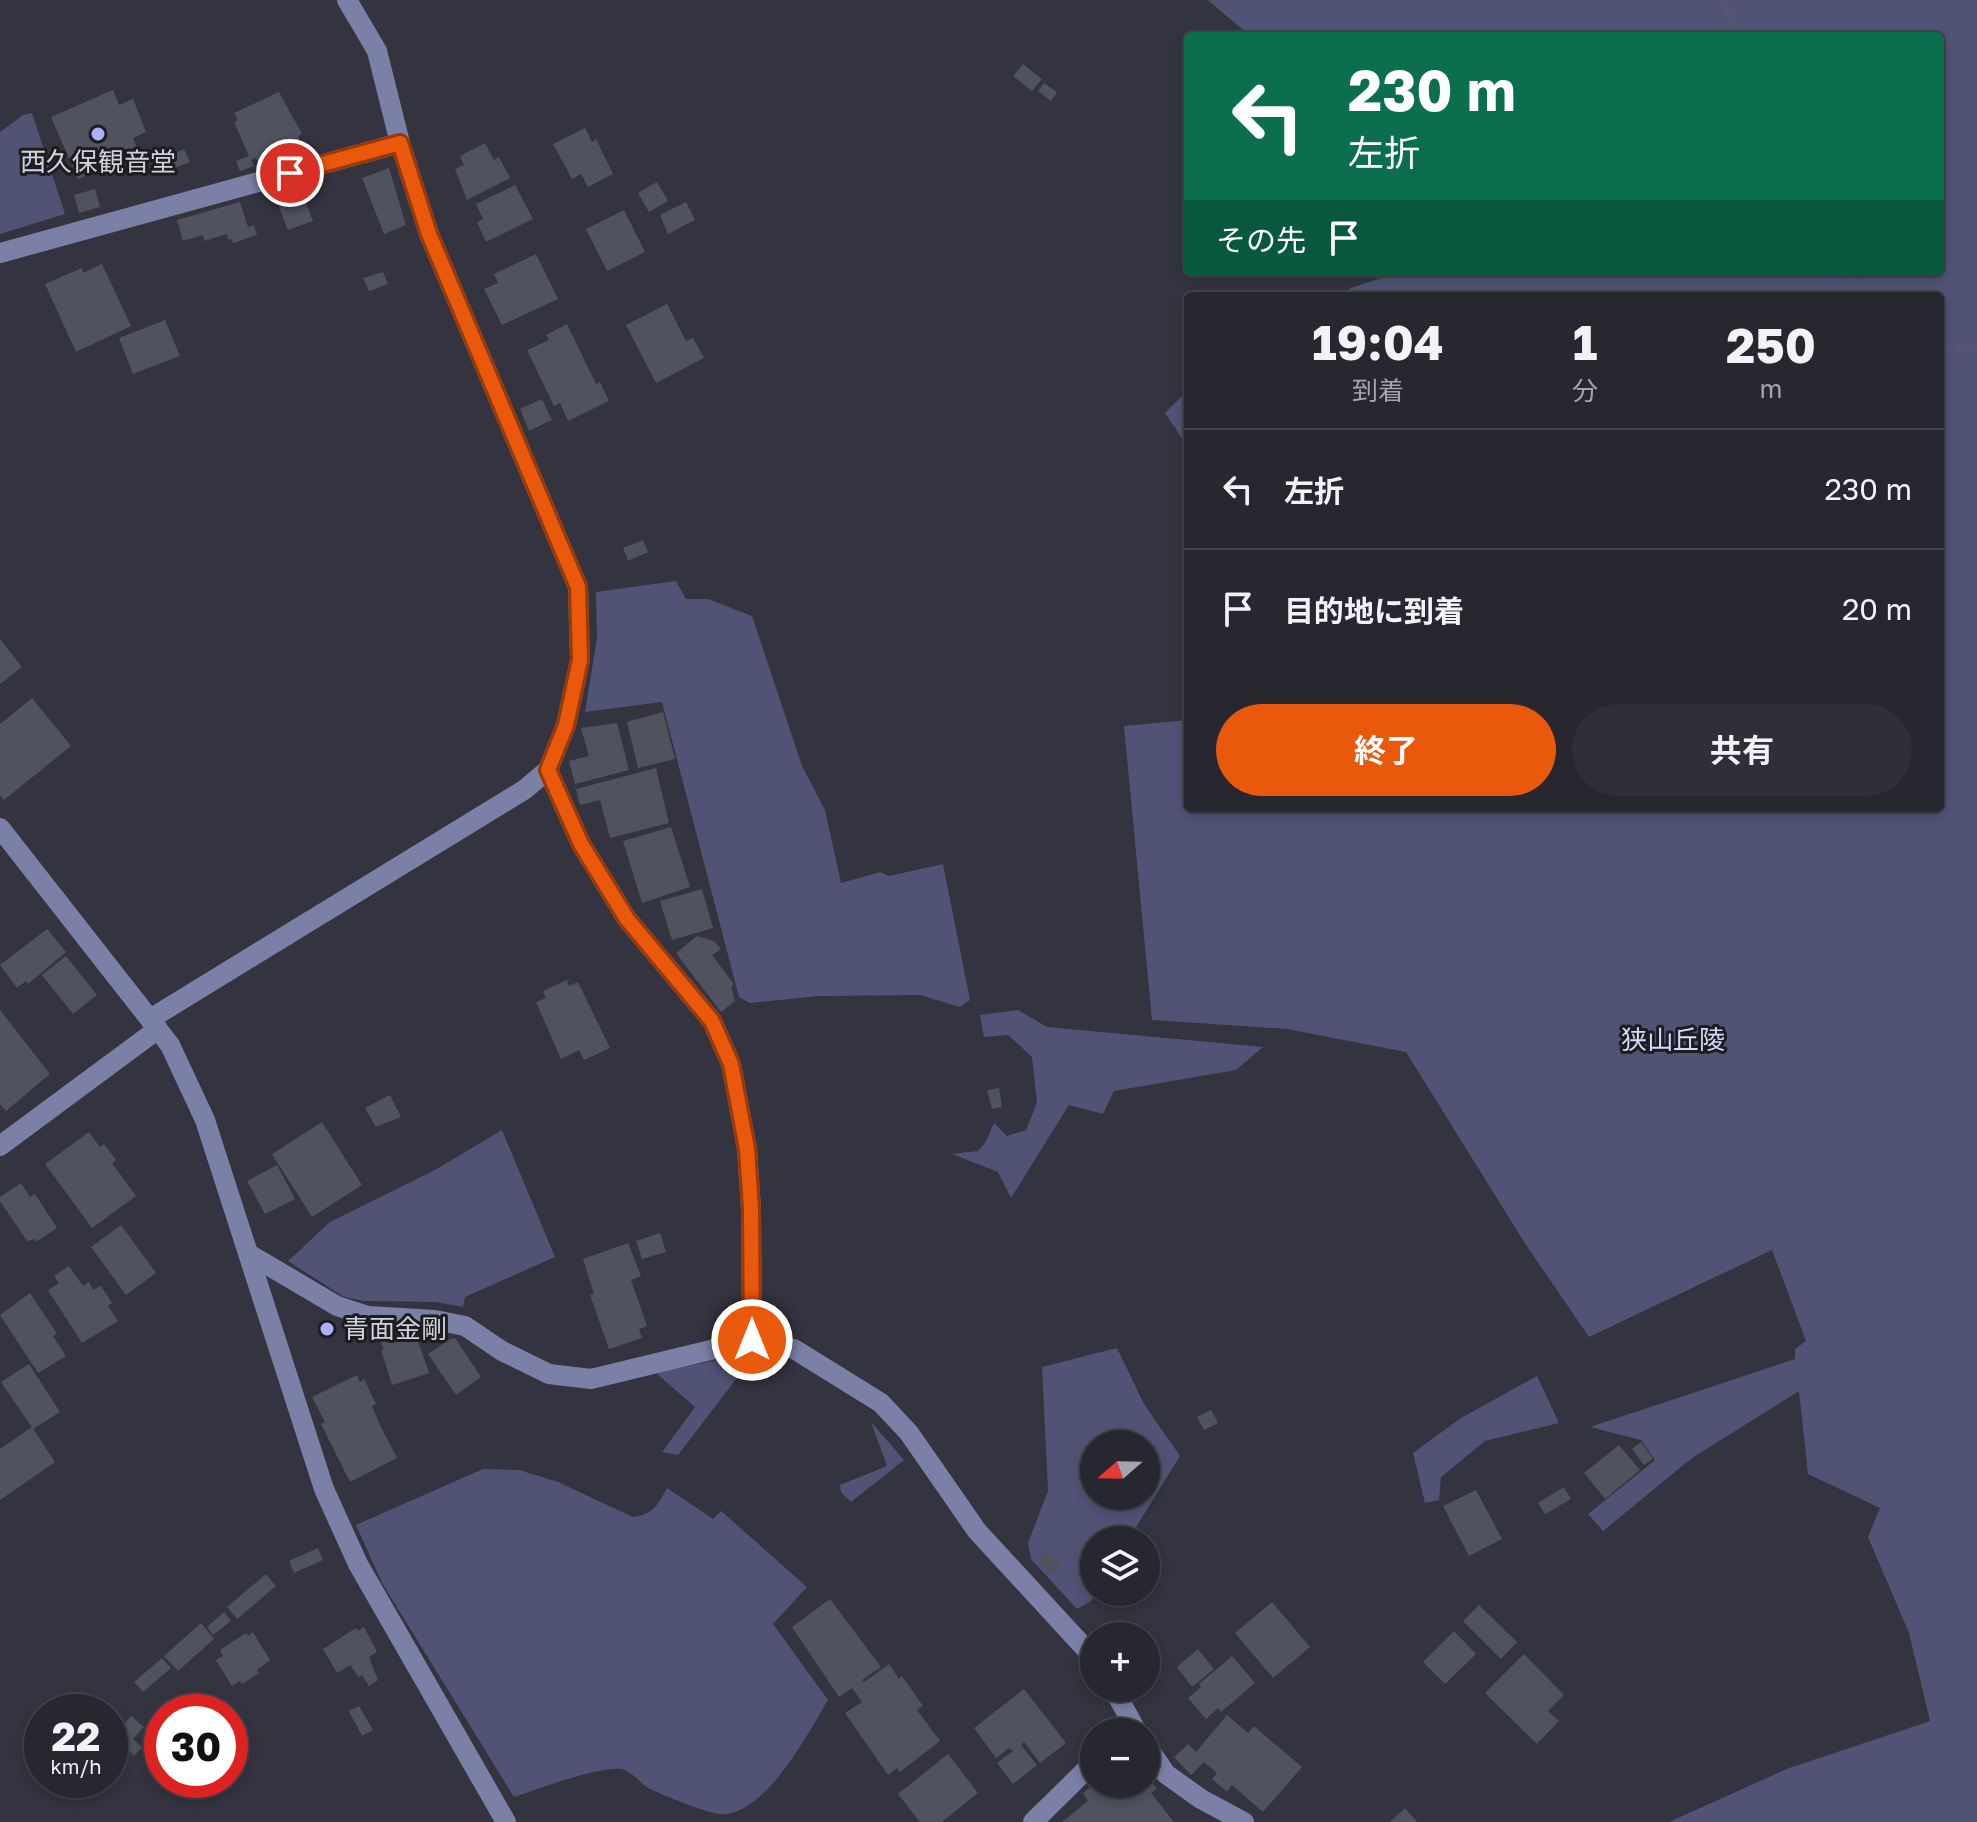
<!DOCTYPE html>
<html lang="ja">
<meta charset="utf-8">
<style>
body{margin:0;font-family:"Golos Text","Noto Sans JP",sans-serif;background:#2e2f37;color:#f1f3f6;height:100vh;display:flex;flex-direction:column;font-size:30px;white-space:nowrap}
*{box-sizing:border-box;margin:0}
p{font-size:26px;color:#a4a5aa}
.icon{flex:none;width:44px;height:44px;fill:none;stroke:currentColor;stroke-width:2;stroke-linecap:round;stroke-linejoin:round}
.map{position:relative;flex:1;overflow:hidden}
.panel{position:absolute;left:1184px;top:292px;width:760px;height:520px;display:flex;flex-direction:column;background:#26272f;border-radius:8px;box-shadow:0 4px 12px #0003,0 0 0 2px #42444b}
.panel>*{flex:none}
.banner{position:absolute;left:1184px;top:32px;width:760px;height:244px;border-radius:8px;box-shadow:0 4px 12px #0003,0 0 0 2px #42444b;background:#0b6e4f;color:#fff;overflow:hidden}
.needle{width:52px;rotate:250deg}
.buttons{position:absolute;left:1080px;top:1430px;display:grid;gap:16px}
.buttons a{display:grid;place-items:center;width:80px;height:80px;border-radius:50%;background:#26272f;box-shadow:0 4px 12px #0003,0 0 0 2px #42444b;font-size:40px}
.speed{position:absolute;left:24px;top:1694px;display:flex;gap:16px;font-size:40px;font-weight:700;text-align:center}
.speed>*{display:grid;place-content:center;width:104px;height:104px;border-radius:50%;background:#26272f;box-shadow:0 4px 12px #0003,0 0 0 2px #42444b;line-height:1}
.speed small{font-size:20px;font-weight:400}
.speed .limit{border:12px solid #d22;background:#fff;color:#111}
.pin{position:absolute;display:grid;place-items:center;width:68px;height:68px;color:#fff;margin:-34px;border:4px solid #fff;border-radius:50%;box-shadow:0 2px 8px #0007}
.me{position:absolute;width:88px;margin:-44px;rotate:0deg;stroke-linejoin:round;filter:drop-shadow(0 0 6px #0008)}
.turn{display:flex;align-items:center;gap:28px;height:168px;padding:0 32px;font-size:36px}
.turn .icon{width:104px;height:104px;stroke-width:2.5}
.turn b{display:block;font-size:56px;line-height:68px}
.then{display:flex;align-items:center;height:76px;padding:0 32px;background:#0003;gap:16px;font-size:30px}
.eta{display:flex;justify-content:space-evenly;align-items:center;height:136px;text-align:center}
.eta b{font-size:48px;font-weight:700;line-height:56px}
.button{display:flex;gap:16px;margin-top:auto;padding:16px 32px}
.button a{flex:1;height:92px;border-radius:48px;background:#ea580c;color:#fff;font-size:32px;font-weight:700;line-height:92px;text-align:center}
.button a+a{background:#2e2f37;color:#f1f3f6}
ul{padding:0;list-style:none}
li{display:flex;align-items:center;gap:24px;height:120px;padding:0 32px;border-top:2px solid #42444b}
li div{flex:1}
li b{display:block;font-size:30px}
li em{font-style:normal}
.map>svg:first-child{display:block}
.green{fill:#505374;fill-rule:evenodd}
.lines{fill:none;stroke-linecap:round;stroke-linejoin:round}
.stream{stroke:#545472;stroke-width:11}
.building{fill:#50525e}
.minor{stroke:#7b80a6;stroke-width:20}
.route-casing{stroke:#983908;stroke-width:20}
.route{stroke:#ea580c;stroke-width:14}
.poi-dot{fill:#a9b0fc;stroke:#1c1c21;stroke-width:3}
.labels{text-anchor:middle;stroke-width:6;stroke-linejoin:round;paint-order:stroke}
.poi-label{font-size:26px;fill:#d2d3da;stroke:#1c1c21}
.park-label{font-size:26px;fill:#d6daf8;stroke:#1c1c21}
</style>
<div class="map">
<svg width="1977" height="1822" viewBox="0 0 1977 1822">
<rect width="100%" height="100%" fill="#33343f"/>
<path class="green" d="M1208,0h769v1822h-308l120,-54 141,-47 -21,-88 -41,-96 12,-29 -72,-34 -9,-83 -107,67 -89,73 -15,-17 67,-54 -14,-20 -51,-13 205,-68v-10l11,-8 -34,-91 -183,87 -63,-92 -120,-193 -119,-23 -135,-9 -28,-294 64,-6v88h752v-512h-601l12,-8 47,-16h542v-236h-690z
M32,113l33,101 -65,20v-102l23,-17z
M1188,390v57l-23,-34z
M676,581l10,18h22l44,17 50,150 23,44 16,73 39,-11 9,4 54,-12 27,136 -10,7 -40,-12 -101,1 -69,7 -11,-6 -77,-295 -77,10 12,-74 -1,-46z
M1018,1010l29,17 216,20 -27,23 -122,21 -11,23 -34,-9 -58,93 -13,-26 -46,-18 26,-3 7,-8 9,-20 13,13 19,-6 11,-27 -5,-46 -24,-22 -24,2 -4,-22z
M502,1130l53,127 -90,40 -2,10 -27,-5 -72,-1 -20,-4 -56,-36 42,-39 105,-52z
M1117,1348l27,56 36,52 -52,84h-34v52h2l-5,9 -14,8 -46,-50 -3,-16 20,-52 -6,-124zM1094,1444h52v52h-52z
M731,1357h22l-75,98 -16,-3 33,-45 -39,-34z
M1537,1376l22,47 -74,18 -44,36 -2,23 -14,3 -12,-50 48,-35z
M871,1422l33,38 -53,42 -10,-10 -1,-7 47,-19z
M483,1469l36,1 39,12 75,35c20,-2 25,-12 34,-29l46,31 8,-8 86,76 -34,37 55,76c-19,32 -65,120 -110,114 -13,-2 -56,-19 -68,-25 -9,-5 -16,-15 -25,-19 -18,-7 -90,20 -111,27l-132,-214 -26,-58z"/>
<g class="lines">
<path class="stream" d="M1723,0l17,36
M1850,272l11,24
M1940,352l37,-6"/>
</g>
<path class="building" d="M1023,64l19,15 -10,12 -19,-15z
M1044,83l13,9 -6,9 -13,-10z
M113,90l6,15 14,-6 13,33 -13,6 6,14 -61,27 -27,-62z
M279,92l23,42 -4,2 4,9 -43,20 -3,-7 -5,2 3,6 -14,5 -4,-10 13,-5 -15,-34 4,-2 -4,-7z
M585,128l7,14 4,-3 17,35 -25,13 -7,-13 -9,5 -19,-35z
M485,143l9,17 5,-3 11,21 -43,22 -12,-31 9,-4 -4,-9z
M184,149l6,13 -15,6 -5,-13z
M389,168l17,57 -22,9 -22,-56z
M657,182l11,19 -19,11 -11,-19z
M515,185l18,34 -47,23 -9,-20 6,-3 -7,-15z
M300,187l13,34 -25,9 -13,-33z
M95,189l5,18 -21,6 -5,-18z
M240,202l8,25 6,-2 3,10 -24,8 -1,-4 -4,1 -1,-6 -23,7 -1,-6 -20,6 -6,-21z
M686,202l9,18 -27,14 -8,-19z
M624,210l21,42 -38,19 -21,-42z
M536,254l22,45 -56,26 -18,-36 14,-6 -4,-9z
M102,264l29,62 -55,26 -31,-68 37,-16 1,5z
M383,272l5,12 -19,7 -6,-13z
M667,304l19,37 7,-3 11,20 -48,25 -30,-58z
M165,320l15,36 -47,18 -14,-36z
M567,324l29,60 4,-2 9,19 -41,20 -8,-18 -6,3 -27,-56 22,-10 -3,-5z
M542,399l10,21 -23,11 -9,-22z
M643,540l5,12 -20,9 -5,-13z
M0,639l22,28 -22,17z
M32,698l39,48 -67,54 -4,-5v-71z
M663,712l12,47 -37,9 -11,-46z
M617,723l12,47 -54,14 -6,-23 20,-5 -8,-28z
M656,768l13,55 -59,15 -10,-38 -20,5 -4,-16z
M671,827l19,60 -48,16 -19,-62z
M702,889l11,39 -41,12 -12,-39z
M47,929l19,23 -38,32 -2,-3 -9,7 -17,-23z
M697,936l17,5 7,8 -9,6 22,29 -3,3 4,14 -14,11 -45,-59z
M66,956l31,39 -24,19 -31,-39z
M567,980l2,6 9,-4 32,66 -26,12 -5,-10 -18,9 -25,-57 10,-4 -3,-7z
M0,1010l50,64 -44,37 -6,-7z
M999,1088l3,19 -10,2 -5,-19z
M390,1095l11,22 -25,10 -11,-19z
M322,1122l40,63 -50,32 -40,-63z
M89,1132l11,15 4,-3 12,16 -4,3 24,33 -44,32 -47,-64z
M277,1165l18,34 -30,15 -18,-33z
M21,1183l9,14 5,-3 22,34 -21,14 -1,-3 -8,2 -27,-40v-4z
M121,1225l35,48 -30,22 -35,-48z
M660,1233l6,19 -24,7 -6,-18z
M628,1243l13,33 -10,4 16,46 -8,3 3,9 -33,11 -19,-54 4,-1 -11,-35z
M69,1266l14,20 6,-4 4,8 8,-4 11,17 -4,3 10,15 -36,22 -34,-53 11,-7 -5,-7z
M30,1293l27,41 -4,2 13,20 -28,17 -38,-58z
M402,1332l3,10 12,-4 12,35 -37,12 -11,-35h3l-4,-10z
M455,1338l26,39 -25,18 -28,-41 22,-15z
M29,1364l31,48 -27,17 -32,-47z
M357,1375l3,7 4,-3 12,25 -4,2 7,17 18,35 -47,24 -29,-58 4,-2 -13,-25z
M1211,1410l7,13 -14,7 -7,-13z
M32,1427l23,35 -55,38v-51z
M1641,1442l12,17 -9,6 -12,-16z
M1619,1445l21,25 -35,29 -21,-26z
M1564,1487l7,12 -26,15 -7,-11z
M1476,1490l26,49 -33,17 -26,-50z
M318,1548l5,12 -29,13 -5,-12z
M1047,1550l15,14 -11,11 -14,-15z
M266,1574l10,12 -39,33 -10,-12z
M830,1599l51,68 -19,13 2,2 25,-18 10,15 3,-3 21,30 -6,4 23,31 -40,31 -3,-4 -9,7 -43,-62 17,-11 -10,-14 -13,9 -47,-70z
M1272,1602l38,45 -37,31 -38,-45z
M1479,1605l38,37 -16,17 -38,-38z
M224,1612l7,9 -18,14 -6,-8z
M201,1623l13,16 -36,32 -14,-15z
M364,1627l13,25 -8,5 9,23 -9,6 -7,-11 -3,2 -9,-12 -13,8 -14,-24 33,-21 2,3z
M1454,1631l22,23 -31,30 -22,-22z
M253,1632l17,28 -13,10 2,3 -17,11 -2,-3 -8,5 -16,-26 7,-4 -3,-6 26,-17 2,3z
M1198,1649l16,20 -22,18 -15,-20z
M1524,1654l40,41 -16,16 11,10 -22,23 -52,-51z
M1232,1656l23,27 -34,29 -3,-4 -12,11 -18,-21 13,-11 -2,-3z
M162,1658l9,10 -28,24 -9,-10z
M1024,1689l42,54 -26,20 -16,-21 -3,3 16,20 -24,19 -16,-21 16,-12 -4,-3 -13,10 -22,-30z
M359,1706l14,24 -11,6 -13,-25z
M1227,1715l21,18 6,-7 48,41 -39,45 -31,-27 -5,7 -15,-13 5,-6 -13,-11 -13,13 -17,-18 14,-13 8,8z
M131,1716l13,11 -11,12 9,8 -8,9 -21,-20z
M948,1754l30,39 -36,29h-22l-22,-28z
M1146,1775l11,14 -6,4 23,29h-112l26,-21 -5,-8 11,-9h52z
M1405,1808l12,14h-27z"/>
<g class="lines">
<path class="minor" d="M0,253l400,-110
M548,770l33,74 46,75 85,102 19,43 16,85 4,60 1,131
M0,828l170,217 35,75 119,369 34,75 148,258
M150,1019l374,-229 24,-20 18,-45 14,-65 -2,-73 -149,-353 -29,-91 -23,-92 -30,-51
M0,1146l158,-117
M249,1254l88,52 31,10 67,4 30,6 37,25 47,23 42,5 161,-39 42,9 87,54 28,30 68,98 117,127
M1113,1688l24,44
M1146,1745l20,29 35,25 43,23
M1033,1822l61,-60"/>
</g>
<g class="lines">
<g class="route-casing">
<path id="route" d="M290,173l110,-30 29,91 149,353 2,73 -14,65 -18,45 33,74 46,75 85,102 19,43 16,85 4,60 1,131"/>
</g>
<use href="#route" class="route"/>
</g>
<g class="poi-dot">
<circle cx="98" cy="134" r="8"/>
<circle cx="327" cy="1329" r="8"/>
</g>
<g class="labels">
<g class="poi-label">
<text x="98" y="171">西久保観音堂</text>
<text x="343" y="1338" text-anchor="start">青面金剛</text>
</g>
<g class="park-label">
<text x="1673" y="1049">狭山丘陵</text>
</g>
</g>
</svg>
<div class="buttons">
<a><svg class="needle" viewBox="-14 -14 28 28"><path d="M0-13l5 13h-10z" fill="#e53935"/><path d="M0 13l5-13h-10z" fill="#a4a5aa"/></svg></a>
<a><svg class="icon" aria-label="layers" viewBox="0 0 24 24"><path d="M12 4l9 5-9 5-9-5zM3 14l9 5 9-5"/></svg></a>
<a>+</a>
<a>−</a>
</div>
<div class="speed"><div>22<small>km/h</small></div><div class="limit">30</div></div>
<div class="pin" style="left:290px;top:173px;background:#d93025"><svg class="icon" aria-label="arrive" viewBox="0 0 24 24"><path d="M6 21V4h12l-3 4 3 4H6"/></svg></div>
<svg class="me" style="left:752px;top:1340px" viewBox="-20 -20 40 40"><circle r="17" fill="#ea580c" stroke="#fff" stroke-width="3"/><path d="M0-11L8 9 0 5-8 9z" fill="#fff"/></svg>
<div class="banner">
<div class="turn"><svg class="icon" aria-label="left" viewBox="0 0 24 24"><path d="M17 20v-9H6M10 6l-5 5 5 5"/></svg><div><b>230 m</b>左折</div></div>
<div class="then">その先<svg class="icon" aria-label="arrive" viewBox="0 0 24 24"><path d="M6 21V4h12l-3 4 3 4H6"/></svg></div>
</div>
<section class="panel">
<div class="eta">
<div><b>19:04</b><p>到着</p></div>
<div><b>1</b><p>分</p></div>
<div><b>250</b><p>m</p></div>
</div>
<ul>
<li><svg class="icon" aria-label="left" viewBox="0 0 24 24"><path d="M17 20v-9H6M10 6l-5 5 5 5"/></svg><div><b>左折</b></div><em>230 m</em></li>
<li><svg class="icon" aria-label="arrive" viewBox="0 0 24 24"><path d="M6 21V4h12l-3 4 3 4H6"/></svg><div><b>目的地に到着</b></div><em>20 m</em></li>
</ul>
<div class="button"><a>終了</a><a>共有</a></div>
</section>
</div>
